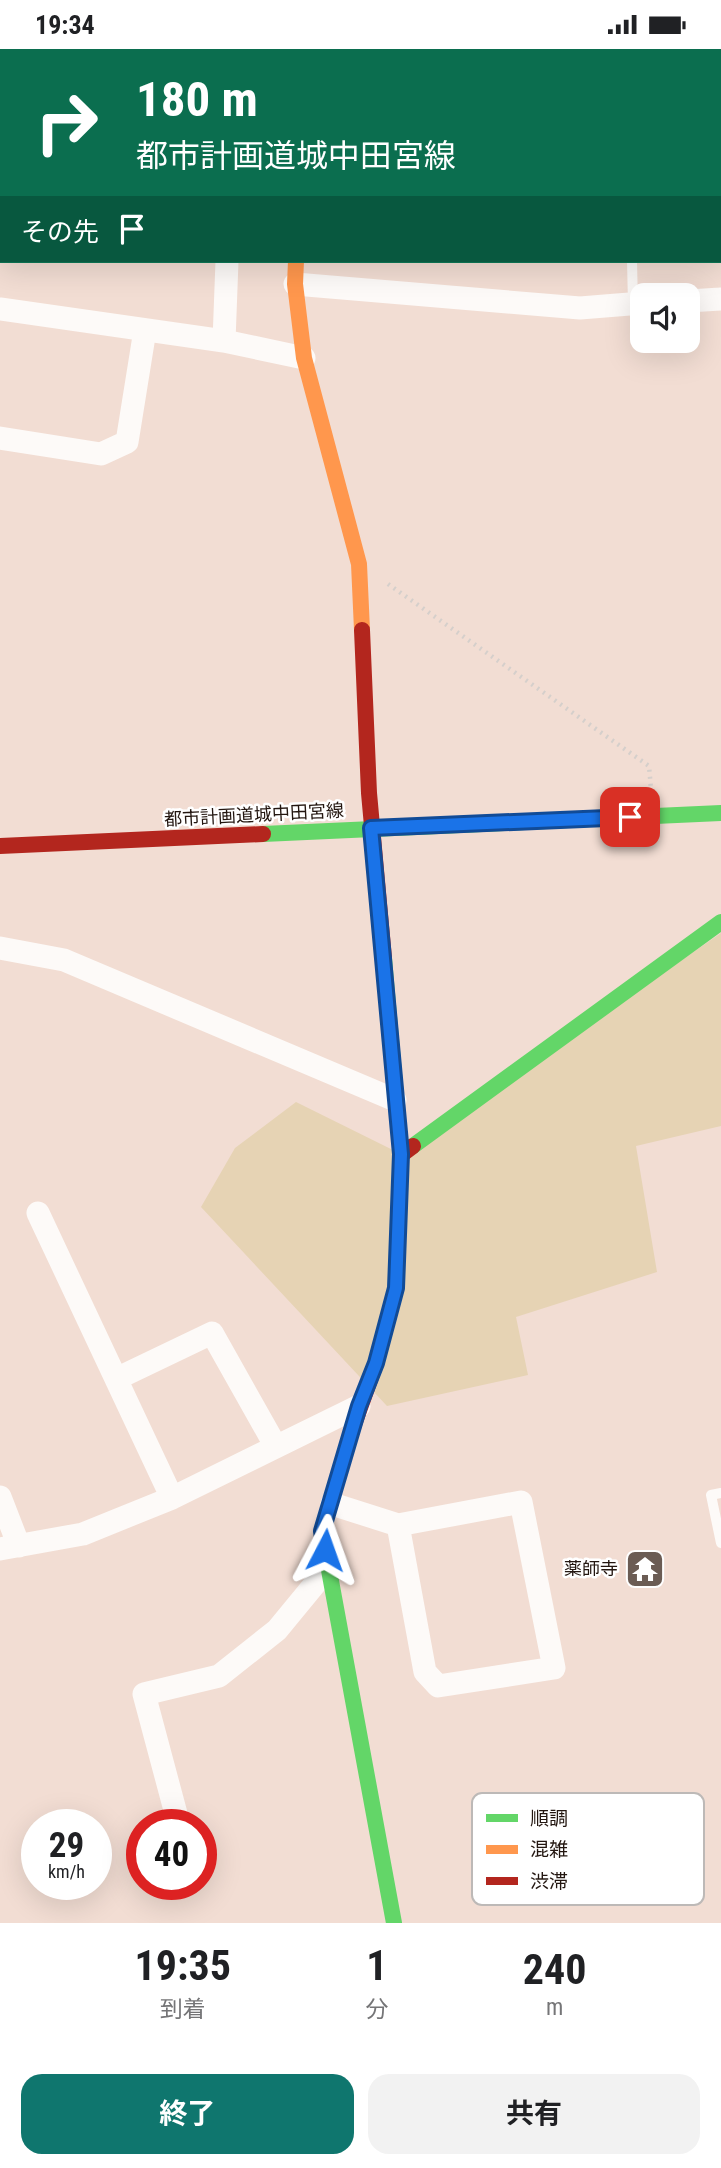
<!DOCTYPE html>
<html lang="ja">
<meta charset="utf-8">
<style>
body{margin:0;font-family:"Roboto Condensed","Noto Sans JP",sans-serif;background:#f2f2f2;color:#202124;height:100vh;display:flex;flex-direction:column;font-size:26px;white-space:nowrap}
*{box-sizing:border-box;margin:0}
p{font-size:23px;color:#757577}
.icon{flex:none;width:38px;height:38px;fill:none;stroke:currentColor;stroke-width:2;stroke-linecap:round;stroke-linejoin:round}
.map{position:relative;height:1874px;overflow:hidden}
.drawer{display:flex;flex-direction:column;background:#fff;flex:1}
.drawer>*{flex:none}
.guide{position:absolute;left:0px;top:0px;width:721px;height:214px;box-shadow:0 7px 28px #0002;background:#0b6e4f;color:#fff;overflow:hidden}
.controls{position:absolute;left:630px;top:234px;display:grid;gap:14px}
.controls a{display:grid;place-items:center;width:70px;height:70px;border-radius:14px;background:#fff;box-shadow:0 7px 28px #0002;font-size:35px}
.speed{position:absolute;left:21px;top:1760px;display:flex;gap:14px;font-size:35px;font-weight:700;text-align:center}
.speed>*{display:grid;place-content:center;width:91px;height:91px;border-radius:50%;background:#fff;box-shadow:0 7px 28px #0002;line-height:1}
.speed small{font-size:18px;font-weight:400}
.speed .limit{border:10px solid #d22;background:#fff;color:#111}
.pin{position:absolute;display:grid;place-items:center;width:60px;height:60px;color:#fff;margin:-30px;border-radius:14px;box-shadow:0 4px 10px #0006}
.me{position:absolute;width:77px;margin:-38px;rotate:4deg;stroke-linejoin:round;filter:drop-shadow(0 0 5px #0008)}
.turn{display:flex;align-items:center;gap:24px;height:147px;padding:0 21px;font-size:32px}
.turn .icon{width:91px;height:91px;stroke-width:2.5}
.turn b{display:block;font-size:49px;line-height:60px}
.then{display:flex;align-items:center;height:66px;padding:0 21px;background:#0003;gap:14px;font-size:26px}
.eta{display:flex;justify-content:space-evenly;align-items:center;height:119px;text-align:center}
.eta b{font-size:42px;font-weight:700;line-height:49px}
.cta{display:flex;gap:14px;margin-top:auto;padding:14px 21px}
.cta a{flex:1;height:80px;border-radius:21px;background:#0f766e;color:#fff;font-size:28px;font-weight:700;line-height:80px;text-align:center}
.cta a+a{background:#f2f2f2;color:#202124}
.status{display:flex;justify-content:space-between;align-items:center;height:49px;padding:0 35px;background:#fff;direction:ltr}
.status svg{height:19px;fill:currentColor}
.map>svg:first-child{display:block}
.green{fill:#e6d3b4}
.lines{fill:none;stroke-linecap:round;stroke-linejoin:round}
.path{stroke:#d5cfcb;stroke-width:4.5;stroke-dasharray:2 5;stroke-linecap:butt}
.lane{stroke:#fdfaf8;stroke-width:10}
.street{stroke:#fdfaf8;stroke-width:23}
.fast{stroke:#63d668;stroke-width:16}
.slow{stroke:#ff974d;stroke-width:16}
.jam{stroke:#b3261e;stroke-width:16}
.route-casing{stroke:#114b97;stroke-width:18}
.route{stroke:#1a73e8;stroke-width:12}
.labels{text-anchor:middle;stroke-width:5;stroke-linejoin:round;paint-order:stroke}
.street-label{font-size:18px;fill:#231610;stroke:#fff}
.poi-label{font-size:18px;fill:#231610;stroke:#fff;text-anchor:end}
.key{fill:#fff;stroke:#bdb9b7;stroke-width:2}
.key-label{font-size:19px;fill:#231610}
</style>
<div class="status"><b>19:34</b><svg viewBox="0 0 49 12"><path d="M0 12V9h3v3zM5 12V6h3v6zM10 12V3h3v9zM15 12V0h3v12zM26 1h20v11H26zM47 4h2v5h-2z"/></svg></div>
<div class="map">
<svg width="721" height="1874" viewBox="0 0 721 1874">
<rect width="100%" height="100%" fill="#f2ddd3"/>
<path class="green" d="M252,0h270l-270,2z
M721,884v193l-85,20 21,126 -141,45 12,58 -141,31 -186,-199 34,-59 61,-46 105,52z"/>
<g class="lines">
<path class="path" d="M388,535l261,182 2,23"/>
<path class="lane" d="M632,212l1,43
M721,1444l-10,2 10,48"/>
<path class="street" d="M39,0l12,2
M252,2v-2
M519,2l3,-2
M0,130h2
M295,235l285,24 62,-5
M688,252l33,-2
M0,260l224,32 3,-80
M224,292l80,17
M0,389l101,16 26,-12 18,-112
M0,899l64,12 331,140
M38,1164l134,285
M116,1330l96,-46 63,112
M0,1448l19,49
M332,1455l66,21 123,-23 33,166 -116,18 -13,-14 -27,-147
M0,1500l83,-15 89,-36 187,-92
M179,1776l-35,-131 75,-18 58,-46 51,-62"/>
<path class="fast" d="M263,785l458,-21
M384,909l17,197
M413,1097l308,-224
M352,1381l-30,102 72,391"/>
<path class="slow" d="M296,212l-1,23 9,74 55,206 3,66"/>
<path class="jam" d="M362,581l7,163 15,165
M0,797l263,-12
M352,1381l24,-67 20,-75 5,-133 12,-9"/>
</g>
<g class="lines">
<g class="route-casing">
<path id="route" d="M325,1501l-3,-19 37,-125 17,-43 20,-75 5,-134 -30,-326 259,-11"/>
</g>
<use href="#route" class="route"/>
</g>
<defs>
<g id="temple-square" transform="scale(2.0125)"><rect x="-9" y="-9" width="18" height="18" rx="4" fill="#6b5c54" stroke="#fff"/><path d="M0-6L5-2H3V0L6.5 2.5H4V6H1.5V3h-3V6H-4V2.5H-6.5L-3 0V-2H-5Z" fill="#fff"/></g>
</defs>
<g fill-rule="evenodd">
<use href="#temple-square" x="645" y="1520"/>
</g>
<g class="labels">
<g class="street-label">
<text transform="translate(254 766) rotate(-3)" y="6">都市計画道城中田宮線</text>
</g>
<g class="poi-label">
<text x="618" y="1526">薬師寺</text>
</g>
</g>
<rect x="472" y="1744" width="232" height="112" rx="10" class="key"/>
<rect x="486" y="1765" width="32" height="8" fill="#63d668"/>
<rect x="486" y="1796" width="32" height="9" fill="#ff974d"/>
<rect x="486" y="1828" width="32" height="8" fill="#b3261e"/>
<g class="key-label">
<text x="530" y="1776">順調</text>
<text x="530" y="1807">混雑</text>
<text x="530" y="1839">渋滞</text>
</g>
</svg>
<div class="controls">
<a><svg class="icon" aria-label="sound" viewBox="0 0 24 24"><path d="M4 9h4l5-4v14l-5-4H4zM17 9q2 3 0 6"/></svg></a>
</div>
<div class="speed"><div>29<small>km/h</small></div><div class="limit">40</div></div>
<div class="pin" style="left:630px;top:768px;background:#d93025"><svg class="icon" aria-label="arrive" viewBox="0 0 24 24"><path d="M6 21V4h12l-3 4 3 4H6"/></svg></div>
<svg class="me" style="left:325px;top:1501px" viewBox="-20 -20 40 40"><path d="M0-17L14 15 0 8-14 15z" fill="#1a73e8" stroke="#fff" stroke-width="4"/></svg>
<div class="guide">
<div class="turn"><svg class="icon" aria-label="right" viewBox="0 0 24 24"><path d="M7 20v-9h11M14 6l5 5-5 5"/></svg><div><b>180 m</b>都市計画道城中田宮線</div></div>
<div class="then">その先<svg class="icon" aria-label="arrive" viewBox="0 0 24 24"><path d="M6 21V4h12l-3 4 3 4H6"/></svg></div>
</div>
</div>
<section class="drawer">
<div class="eta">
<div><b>19:35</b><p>到着</p></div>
<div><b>1</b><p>分</p></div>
<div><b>240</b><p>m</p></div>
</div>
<div class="cta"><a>終了</a><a>共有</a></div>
</section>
